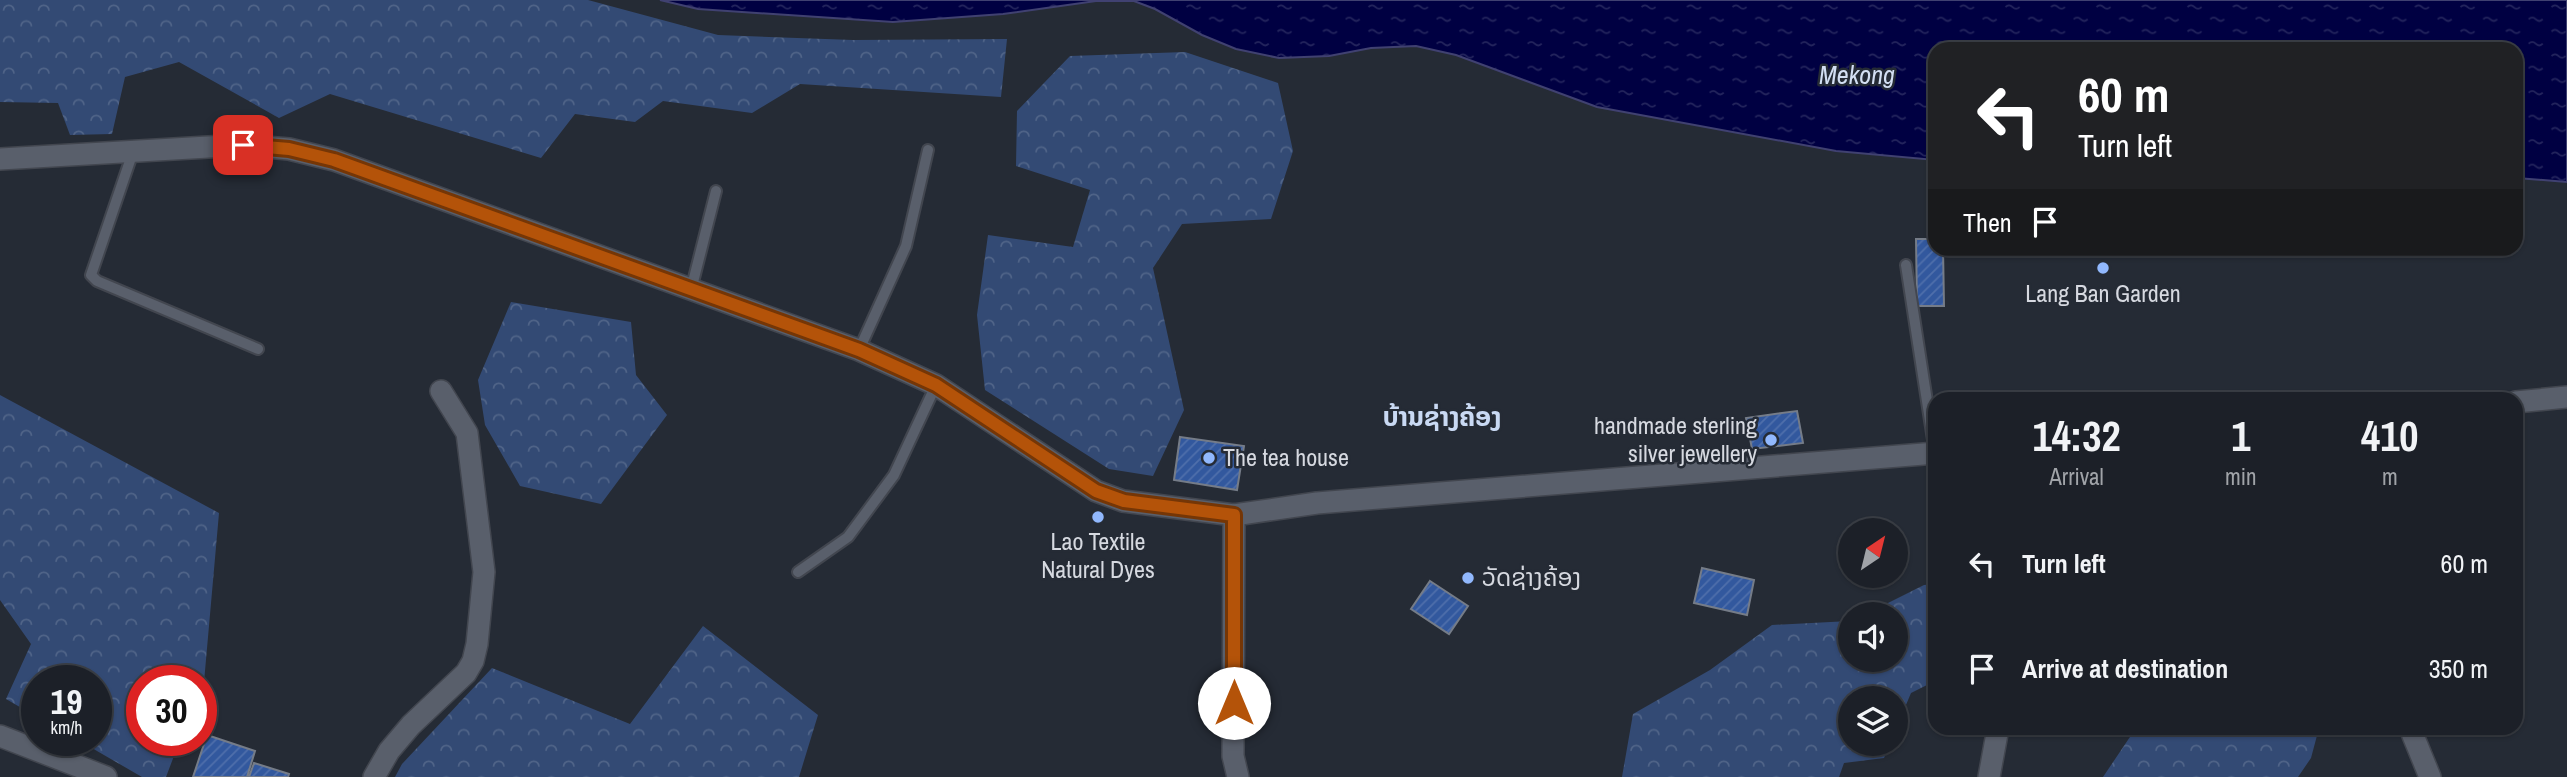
<!DOCTYPE html>
<meta charset="utf-8">
<style>
body{margin:0;font-family:"Archivo Narrow","Noto Sans Lao",sans-serif;background:#292d34;color:#f1f3f6;height:100vh;display:flex;flex-direction:column;font-size:26px;white-space:nowrap}
*{box-sizing:border-box;margin:0}
p{font-size:23px;color:#a0a3a8}
.icon{flex:none;width:38px;height:38px;fill:none;stroke:currentColor;stroke-width:2;stroke-linecap:round;stroke-linejoin:round}
.map{position:relative;flex:1;overflow:hidden}
.side{position:absolute;left:1928px;top:392px;width:595px;height:343px;display:flex;flex-direction:column;background:#1c2028;border-radius:21px;box-shadow:0 2px 5px #0004,0 0 0 2px #3a3e45}
.side>*{flex:none}
.top-card{position:absolute;left:1928px;top:42px;width:595px;height:214px;border-radius:21px;box-shadow:0 2px 5px #0004,0 0 0 2px #3a3e45;background:#202124;color:#fff;overflow:hidden}
.needle{width:46px;rotate:35deg}
.tools{position:absolute;left:1838px;top:518px;display:grid;gap:14px}
.tools a{display:grid;place-items:center;width:70px;height:70px;border-radius:50%;background:#1c2028;box-shadow:0 2px 5px #0004,0 0 0 2px #3a3e45;font-size:35px}
.speed{position:absolute;left:21px;top:665px;display:flex;gap:14px;font-size:35px;font-weight:700;text-align:center}
.speed>*{display:grid;place-content:center;width:91px;height:91px;border-radius:50%;background:#1c2028;box-shadow:0 2px 5px #0004,0 0 0 2px #3a3e45;line-height:1}
.speed small{font-size:18px;font-weight:400}
.speed .limit{border:10px solid #d22;background:#fff;color:#111}
.pin{position:absolute;display:grid;place-items:center;width:60px;height:60px;color:#fff;margin:-30px;border-radius:14px;box-shadow:0 4px 10px #0006}
.me{position:absolute;width:77px;margin:-38px;rotate:0deg;stroke-linejoin:round;filter:drop-shadow(0 0 5px #0008)}
.turn{display:flex;align-items:center;gap:24px;height:147px;padding:0 35px;font-size:32px}
.turn .icon{width:91px;height:91px;stroke-width:2.5}
.turn b{display:block;font-size:49px;line-height:60px}
.then{display:flex;align-items:center;height:66px;padding:0 35px;background:#0003;gap:14px;font-size:26px}
.eta{display:flex;justify-content:space-evenly;align-items:center;height:119px;text-align:center}
.eta b{font-size:42px;font-weight:700;line-height:49px}
ul{padding:0;list-style:none}
li{display:flex;align-items:center;gap:21px;height:105px;padding:0 35px}
li div{flex:1}
li b{display:block;font-size:26px}
li em{font-style:normal}
.map>svg:first-child{display:block}
.forest{fill:url(#forest-crowns)}
.water{fill:url(#water-ripples);stroke:#404171;stroke-width:2}
.building{fill:url(#building-hatch);stroke:#757c88;stroke-width:2}
.lines{fill:none;stroke-linecap:round;stroke-linejoin:round}
.lane-casing{stroke:#42464f;stroke-width:14}
.street-casing{stroke:#42464f;stroke-width:24}
.lane{stroke:#595f6b;stroke-width:10}
.street{stroke:#595f6b;stroke-width:21}
.route-casing{stroke:#753606;stroke-width:18}
.route{stroke:#b45309;stroke-width:12}
.poi-dot{fill:#91b8fd;stroke:#252b35;stroke-width:2.5}
.labels{text-anchor:middle;stroke-width:5;stroke-linejoin:round;paint-order:stroke}
.poi-label{font-size:24px;fill:#d6d9e0;stroke:#252b35}
.water-label{font-size:26px;font-style:italic;fill:#d3dff3;stroke:#252b35}
.neighbourhood-label{font-size:26px;font-weight:bold;fill:#c9d9f3;stroke:#252b35}
</style>
<div class="map">
<svg width="2567" height="777" viewBox="0 0 2567 777">
<defs>
<pattern id="forest-crowns" width="20" height="18" patternUnits="userSpaceOnUse" patternTransform="scale(1.75)"><rect width="20" height="18" fill="#334a74"/><path d="M2 6a3 3 0 1 1 6 0M12 15a3 3 0 1 1 6 0" fill="none" stroke="#506488"/></pattern>
<pattern id="water-ripples" width="26" height="14" patternUnits="userSpaceOnUse" patternTransform="scale(1.75)"><rect width="26" height="14" fill="#000042"/><path d="M2 4q2-2 4 0t4 0M15 11q2-2 4 0t4 0" fill="none" stroke="#24255d"/></pattern>
<pattern id="building-hatch" width="6" height="6" patternUnits="userSpaceOnUse" patternTransform="scale(1.75)"><rect width="6" height="6" fill="#32589e"/><path d="M-1 1l2-2M0 6l6-6M5 7l2-2" fill="none" stroke="#4f6fab"/></pattern>
</defs>
<rect width="100%" height="100%" fill="#252b35"/>
<path class="forest" d="M0,0h588l130,35 135,5 154,-1 -6,58 -201,-13 -48,29 -89,-12 -28,21 -60,-8 -34,44 -211,-64 -51,24 -100,-56 -54,15 -13,57 -42,1 -12,-32 -58,-1z
M1185,52l93,31 15,68 -22,68 -89,5 -29,44 31,142 -31,66 -44,-7 -124,-79 -8,-75 11,-80 85,12 17,-57 -74,-24 1,-55 53,-55z
M511,302l120,20 5,53 31,40 -66,89 -81,-18 -35,-61 -7,-45z
M0,395l219,118 -15,169 -3,6v-7h-59v59h38l-14,37h-24l-64,-37h18v-59h-59v36l-31,-18 25,-55 -31,-44z
M1935,584v97l-24,12 -16,38v-33h-45v46h40l-6,14 -40,5 -5,14h-217l11,-63 77,-44 62,-45 78,-4v39h45v-46h-29l58,-29z
M703,626l115,89 -19,62h-404l7,-13 90,-96 138,56z
M2136,728h183l-8,30 -13,19h-195z"/>
<path class="water" d="M660,0h1907v182l-50,-4 -1,-129h-580l-1,111 -99,-9 -239,-44 -141,-52 -40,-9 -45,2 -42,8 -50,2 -43,-9 -34,-14 -47,-26 -21,-8h-38l-93,13 -110,8 -195,-13z"/>
<path class="building" d="M1916,239h20v9h7l1,58h-27z
M1797,411l6,32 -51,6 -6,-31z
M1180,437l64,9 -7,44 -63,-10z
M1702,568l52,12 -7,35 -53,-12z
M1430,581l38,25 -19,28 -38,-25z
M207,735l48,16 -8,26h-54z
M254,763l35,11 -1,3h-39z"/>
<g class="lines">
<g class="lane-casing">
<path id="lane" d="M133,152l-42,123 6,6 161,68
M1906,265l29,188
M691,290l25,-99
M859,350l47,-104 22,-96
M798,572l50,-35 46,-62 42,-90"/>
</g>
<g class="street-casing">
<path id="street" d="M0,159l243,-14 46,4 45,11 525,190 77,35 160,106 27,10 111,14 83,-12 619,-50
M2516,402l51,-5
M1234,515l-1,241 5,21
M2410,728l20,49
M0,736l106,41
M374,777l15,-26 22,-26 55,-52 7,-12 4,-17 7,-72 -17,-139 -26,-42
M1989,777l9,-49"/>
</g>
<use href="#lane" class="lane"/>
<use href="#street" class="street"/>
</g>
<g class="lines">
<g class="route-casing">
<path id="route" d="M243,145l46,4 45,11 525,190 77,35 160,106 28,10 110,14v188"/>
</g>
<use href="#route" class="route"/>
</g>
<g class="poi-dot">
<circle cx="2103" cy="268" r="7"/>
<circle cx="1771" cy="440" r="7"/>
<circle cx="1209" cy="458" r="7"/>
<circle cx="1098" cy="517" r="7"/>
<circle cx="1468" cy="578" r="7"/>
</g>
<g class="labels">
<g class="poi-label">
<text x="2103" y="302">Lang Ban Garden</text>
<text x="1757" y="434" text-anchor="end">handmade sterling<tspan x="1757" dy="28">silver jewellery</tspan></text>
<text x="1223" y="466" text-anchor="start">The tea house</text>
<text x="1098" y="550">Lao Textile<tspan x="1098" dy="28">Natural Dyes</tspan></text>
<text x="1482" y="586" text-anchor="start">ວັດຊ່າງຄ້ອງ</text>
</g>
<g class="water-label">
<text x="1857" y="84">Mekong</text>
</g>
<g class="neighbourhood-label">
<text x="1442" y="426">ບ້ານຊ່າງຄ້ອງ</text>
</g>
</g>
</svg>
<div class="tools">
<a><svg class="needle" viewBox="-14 -14 28 28"><path d="M0-13l5 13h-10z" fill="#e53935"/><path d="M0 13l5-13h-10z" fill="#a0a3a8"/></svg></a>
<a><svg class="icon" aria-label="sound" viewBox="0 0 24 24"><path d="M4 9h4l5-4v14l-5-4H4zM17 9q2 3 0 6"/></svg></a>
<a><svg class="icon" aria-label="layers" viewBox="0 0 24 24"><path d="M12 4l9 5-9 5-9-5zM3 14l9 5 9-5"/></svg></a>
</div>
<div class="speed"><div>19<small>km/h</small></div><div class="limit">30</div></div>
<div class="pin" style="left:243px;top:145px;background:#d93025"><svg class="icon" aria-label="arrive" viewBox="0 0 24 24"><path d="M6 21V4h12l-3 4 3 4H6"/></svg></div>
<svg class="me" style="left:1234px;top:703px" viewBox="-20 -20 40 40"><circle r="19" fill="#fff"/><path d="M0-13L10 11 0 6-10 11z" fill="#b45309"/></svg>
<div class="top-card">
<div class="turn"><svg class="icon" aria-label="left" viewBox="0 0 24 24"><path d="M17 20v-9H6M10 6l-5 5 5 5"/></svg><div><b>60 m</b>Turn left</div></div>
<div class="then">Then<svg class="icon" aria-label="arrive" viewBox="0 0 24 24"><path d="M6 21V4h12l-3 4 3 4H6"/></svg></div>
</div>
<section class="side">
<div class="eta">
<div><b>14:32</b><p>Arrival</p></div>
<div><b>1</b><p>min</p></div>
<div><b>410</b><p>m</p></div>
</div>
<ul>
<li><svg class="icon" aria-label="left" viewBox="0 0 24 24"><path d="M17 20v-9H6M10 6l-5 5 5 5"/></svg><div><b>Turn left</b></div><em>60 m</em></li>
<li><svg class="icon" aria-label="arrive" viewBox="0 0 24 24"><path d="M6 21V4h12l-3 4 3 4H6"/></svg><div><b>Arrive at destination</b></div><em>350 m</em></li>
</ul>
</section>
</div>
